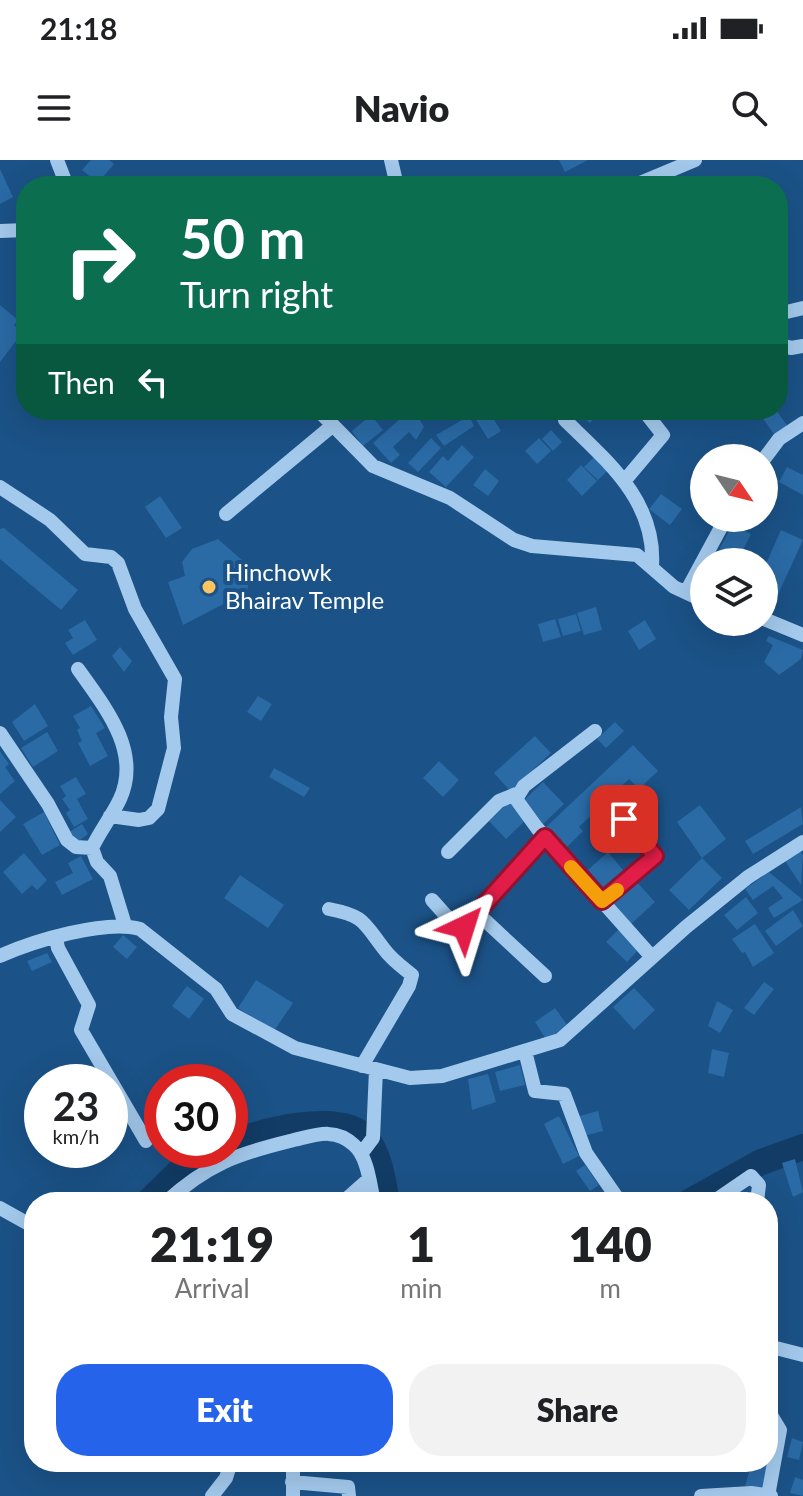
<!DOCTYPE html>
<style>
body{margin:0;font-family:Lato,sans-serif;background:#f2f2f2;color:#202124;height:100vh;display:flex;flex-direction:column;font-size:30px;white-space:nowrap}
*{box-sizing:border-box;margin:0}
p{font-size:26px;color:#757577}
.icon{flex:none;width:44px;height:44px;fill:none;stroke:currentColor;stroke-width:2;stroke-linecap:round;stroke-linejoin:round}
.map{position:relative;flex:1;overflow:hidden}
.sheet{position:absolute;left:24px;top:1032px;width:754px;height:280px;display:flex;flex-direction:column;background:#fff;border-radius:32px;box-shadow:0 8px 32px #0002}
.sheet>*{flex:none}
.banner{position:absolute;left:16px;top:16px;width:772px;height:244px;border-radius:32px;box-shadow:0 8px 32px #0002;background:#0b6e4f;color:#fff;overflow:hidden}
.needle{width:52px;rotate:125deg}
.fabs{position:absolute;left:690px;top:284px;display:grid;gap:16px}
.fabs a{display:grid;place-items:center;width:88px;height:88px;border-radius:50%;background:#fff;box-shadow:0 8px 32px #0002;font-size:40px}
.speed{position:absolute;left:24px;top:904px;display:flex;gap:16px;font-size:40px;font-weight:700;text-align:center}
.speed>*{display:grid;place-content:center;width:104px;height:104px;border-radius:50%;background:#fff;box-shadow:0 8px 32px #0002;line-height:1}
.speed small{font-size:20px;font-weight:400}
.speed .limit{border:12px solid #d22;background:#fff;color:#111}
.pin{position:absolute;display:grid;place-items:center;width:68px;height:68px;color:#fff;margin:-34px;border-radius:16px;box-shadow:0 4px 12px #0006}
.me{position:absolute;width:88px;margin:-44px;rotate:41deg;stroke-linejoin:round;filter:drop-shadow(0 0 6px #0008)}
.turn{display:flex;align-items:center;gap:28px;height:168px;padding:0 32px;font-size:36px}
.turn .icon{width:104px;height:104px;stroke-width:2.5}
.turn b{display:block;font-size:56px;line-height:68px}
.then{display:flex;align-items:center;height:76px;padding:0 32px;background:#0003;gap:16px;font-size:30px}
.eta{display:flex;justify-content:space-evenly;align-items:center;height:136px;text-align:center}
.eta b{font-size:48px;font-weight:800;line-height:56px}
.primary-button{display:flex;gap:16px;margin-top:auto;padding:16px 32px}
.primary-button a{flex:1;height:92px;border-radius:32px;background:#2563eb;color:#fff;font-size:32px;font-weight:800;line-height:92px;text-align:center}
.primary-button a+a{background:#f2f2f2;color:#202124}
.status{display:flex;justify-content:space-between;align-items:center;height:56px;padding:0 40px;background:#fff;direction:ltr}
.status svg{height:22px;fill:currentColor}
header{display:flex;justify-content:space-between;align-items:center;height:104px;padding:0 32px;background:#fff;font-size:36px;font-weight:800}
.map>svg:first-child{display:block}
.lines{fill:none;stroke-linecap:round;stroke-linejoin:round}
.river{stroke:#123c65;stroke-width:26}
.building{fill:#2a6aa5}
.minor{stroke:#a3c9ec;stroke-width:14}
.route-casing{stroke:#92132f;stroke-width:20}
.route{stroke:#e11d48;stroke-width:14}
.slow{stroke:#f59e0b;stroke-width:14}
.poi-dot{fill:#fdc460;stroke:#1b5287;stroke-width:3}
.labels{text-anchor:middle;stroke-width:8;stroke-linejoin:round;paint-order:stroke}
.poi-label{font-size:24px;fill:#fff;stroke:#1b5287;text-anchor:start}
</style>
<div class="status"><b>21:18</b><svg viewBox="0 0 49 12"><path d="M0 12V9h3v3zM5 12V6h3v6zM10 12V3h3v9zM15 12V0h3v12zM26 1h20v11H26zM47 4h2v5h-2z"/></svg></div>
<header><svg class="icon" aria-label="menu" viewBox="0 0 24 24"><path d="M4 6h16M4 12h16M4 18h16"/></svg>Navio<svg class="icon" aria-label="search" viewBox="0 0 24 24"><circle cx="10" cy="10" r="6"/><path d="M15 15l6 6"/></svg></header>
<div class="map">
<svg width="803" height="1336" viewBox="0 0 803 1336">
<rect width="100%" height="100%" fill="#1b5287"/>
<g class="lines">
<path class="river" d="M230,983c31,-11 111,-34 136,-5 14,17 17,43 21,64
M148,1042l42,-41 21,-11
M689,1042l70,-39 44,-16"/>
</g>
<path class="building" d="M91,0h18l5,4 -16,19 -16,-13z
M559,0h29l-23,12z
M0,9l13,28 -13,7z
M0,145l18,15 -4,5 8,8 -22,29z
M392,250h22l10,17 -8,13 -7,-8 -16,15 7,8 -9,8 -18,-20 27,-24z
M470,250h18l13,21 -13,8z
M574,250h20l4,3 -8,10z
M757,250h19l13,18 -13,9z
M371,255l12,15 -20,16 -11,-15z
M469,256l5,10 -30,20 -8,-11z
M551,270l11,12 -9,9 -11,-12z
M431,278l10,10 -23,24 -10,-9z
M539,278l12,13 -14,13 -12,-13z
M462,285l12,12 -28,30 -17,-15 14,-16 5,5z
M595,296l14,13 -11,11 -14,-13z
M581,305l16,16 -15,15 -15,-16z
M787,307l16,8v20l-24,-13z
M485,309l14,12 -11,15 -15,-11z
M661,334l21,15 -12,16 -21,-16z
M160,336l22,32 -16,10 -21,-31z
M732,365l19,9 -14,28 -21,-6z
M4,368l74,62 -17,20 -61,-51v-30z
M781,370l22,10 -34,74 -5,-2v-44z
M218,379l33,29 -4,24 -64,33 -15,-43 17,-6 -3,-14 10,-13z
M596,447l6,23 -18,5 -7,-22z
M576,454l5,17 -18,5 -5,-17z
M555,459l6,18 -18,5 -5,-18z
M85,460l12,20 -24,15 -8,-12 8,-5 -5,-8z
M645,460l11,19 -17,11 -11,-19z
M769,476l34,14 -2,9 -22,16 -15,-13 9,-17 -7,-4z
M120,487l12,14 -8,11 -12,-16z
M258,536l14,8 -11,17 -14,-9z
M35,544l13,22 -24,15 -12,-19z
M91,546l14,22 -9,5 12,23 -18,10 -12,-23 4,-2 -5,-11 3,-2 -7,-12z
M615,562l9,9 -18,17 -9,-9z
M47,572l11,19 -25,16 -12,-19z
M535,576l16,17 -41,38 -16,-18z
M633,585l25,26 -19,18 -10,-10 -50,48 4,4 -17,17 -20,-21z
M0,591l9,13 -4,3 10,14 -15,13z
M439,601l20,19 -16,17 -20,-19z
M274,608l36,20 -6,9 -35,-20z
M76,617l10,17 -9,5 11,20 -14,8 -8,-14 4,-3 -8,-11 4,-3 -6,-10z
M543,622l21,22 -22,21 -21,-22z
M0,640l16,17 -16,15z
M509,642l17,18 -20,19 -17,-18z
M700,645l26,34 -24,19 -25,-36z
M801,647l2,17 -50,30 -8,-13z
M44,652l16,33 -18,10 -19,-31z
M82,664l6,10 -12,9 -7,-11z
M800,691l3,4 -2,30 -16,-24z
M608,692l20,24 -19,18 -21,-24z
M24,693l23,27 -10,10 -5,-5 -10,9 -19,-22z
M81,696l12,23 -31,16 -7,-13 18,-9 -5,-10z
M702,698l20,20 -33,32 -20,-20z
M769,712l34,28 -29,18 -6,-10 15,-10 -10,-12 -20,14 -8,-11z
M240,715l44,30 -16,23 -44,-30z
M635,720l20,22 -25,23 -20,-22z
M746,737l12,16 -21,17 -13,-15z
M793,750l10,16 -27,20 -11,-15z
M755,764l19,29 -21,14 -8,-15 -3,1 -10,-14z
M619,769l21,19 -13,14 -21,-20z
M123,775l14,12 -10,12 -14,-12z
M47,793l5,9 -20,9 -5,-10z
M256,820l37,23 -19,28 -36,-23z
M764,822l10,7 -20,26 -10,-7z
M187,826l17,13 -15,20 -17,-13z
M634,828l21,22 -21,20 -21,-23z
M717,841l16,9 -13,23 -12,-7z
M555,848l13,18 -21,15 -12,-19z
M712,889l17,4 -5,24 -16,-4z
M520,905l5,20 -25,6 -5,-19z
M488,914l8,28 -24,8 -4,-31z
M598,951l5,20 -19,5 -5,-20z
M559,956l20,40 -16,8 -19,-40z
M795,999l8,33 -10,5 -11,-34z
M585,1005l14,20 -9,6 -14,-20z
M792,1278l11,4 -4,18 -12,-3z
M768,1282l7,2 -12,47 -18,-5 7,-24h16z
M795,1317l8,3v16l-13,-3z"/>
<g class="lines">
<path class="minor" d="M57,0l10,26
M391,0l6,26
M633,26l62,-26
M0,71l26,-1
M778,154l25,-6
M778,184l13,4 12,-2
M318,250l55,56 77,32 64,42 18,6 105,9 37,32 30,14
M564,250l1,10c43,42 91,81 87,146
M764,299l15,-20 24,-16
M626,319l37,-44 -18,-23
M0,327l50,33 35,34 26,3 7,6 17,46 40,70 -4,38 3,31 -16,61 -9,9 -10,2 -29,-4
M226,354l106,-88
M686,432l40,-74
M764,459l39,16
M78,509c26,37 64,82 42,130 -8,17 -20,32 -28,49l5,14 13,14 15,49
M595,571l-71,55 -8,13 21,29 114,128
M0,573l48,71 19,36 9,7 16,1
M448,692l51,-51 17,-7
M432,740l25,28 7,-1 81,-90
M602,741l53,-45 -45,-54
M329,749c36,7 34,13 55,40 7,10 18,18 28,26l-3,11 -47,80
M476,752l69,64
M56,778l2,10 31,57 -8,25 65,111
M0,796c33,-15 106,-37 140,-27l76,60 16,25 63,34 115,30 32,-2 118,-36 126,-113 62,-50 55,-35
M525,891l10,40 29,3 22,59 34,49
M361,994l12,-16 3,-68
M166,1042c42,-38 71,-48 124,-61 23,-5 44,-15 64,4 14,12 16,40 20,57
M343,1042l26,-23
M713,1042l38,-26 8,9 -2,17
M0,1048l34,19
M768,1186l35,9
M768,1250l12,20 -12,66
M292,1322l56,5 1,9
M212,1336l14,-18 5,-16
M293,1336v-34
M701,1336l50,-3 20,3"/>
</g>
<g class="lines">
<g class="route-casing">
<path id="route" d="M464,767l81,-90 57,64 53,-45 -31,-37"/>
</g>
<use href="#route" class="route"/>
<path class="slow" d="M571,707l31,34 15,-11"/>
</g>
<circle class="poi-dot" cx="209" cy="427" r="8"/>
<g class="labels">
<g class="poi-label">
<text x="225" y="421">Hinchowk<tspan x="225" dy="28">Bhairav Temple</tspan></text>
</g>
</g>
</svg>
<div class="fabs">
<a><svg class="needle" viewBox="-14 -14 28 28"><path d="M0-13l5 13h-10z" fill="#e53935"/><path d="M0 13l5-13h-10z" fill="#757577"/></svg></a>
<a><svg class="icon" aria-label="layers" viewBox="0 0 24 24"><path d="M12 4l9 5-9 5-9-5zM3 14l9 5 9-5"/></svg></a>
</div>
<div class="speed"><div>23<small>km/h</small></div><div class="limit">30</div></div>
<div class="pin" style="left:624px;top:659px;background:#d93025"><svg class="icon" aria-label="arrive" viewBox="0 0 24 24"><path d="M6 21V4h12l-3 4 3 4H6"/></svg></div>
<svg class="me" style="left:464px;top:767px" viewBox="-20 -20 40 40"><path d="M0-17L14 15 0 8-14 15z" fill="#e11d48" stroke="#fff" stroke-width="4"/></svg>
<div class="banner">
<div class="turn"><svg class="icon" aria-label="right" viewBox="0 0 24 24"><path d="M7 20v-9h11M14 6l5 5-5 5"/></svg><div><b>50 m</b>Turn right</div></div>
<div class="then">Then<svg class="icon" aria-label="left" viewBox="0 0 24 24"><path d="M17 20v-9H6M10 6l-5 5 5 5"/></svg></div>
</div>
<section class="sheet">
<div class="eta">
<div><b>21:19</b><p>Arrival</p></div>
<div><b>1</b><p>min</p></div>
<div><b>140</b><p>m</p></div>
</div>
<div class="primary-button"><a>Exit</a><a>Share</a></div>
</section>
</div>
